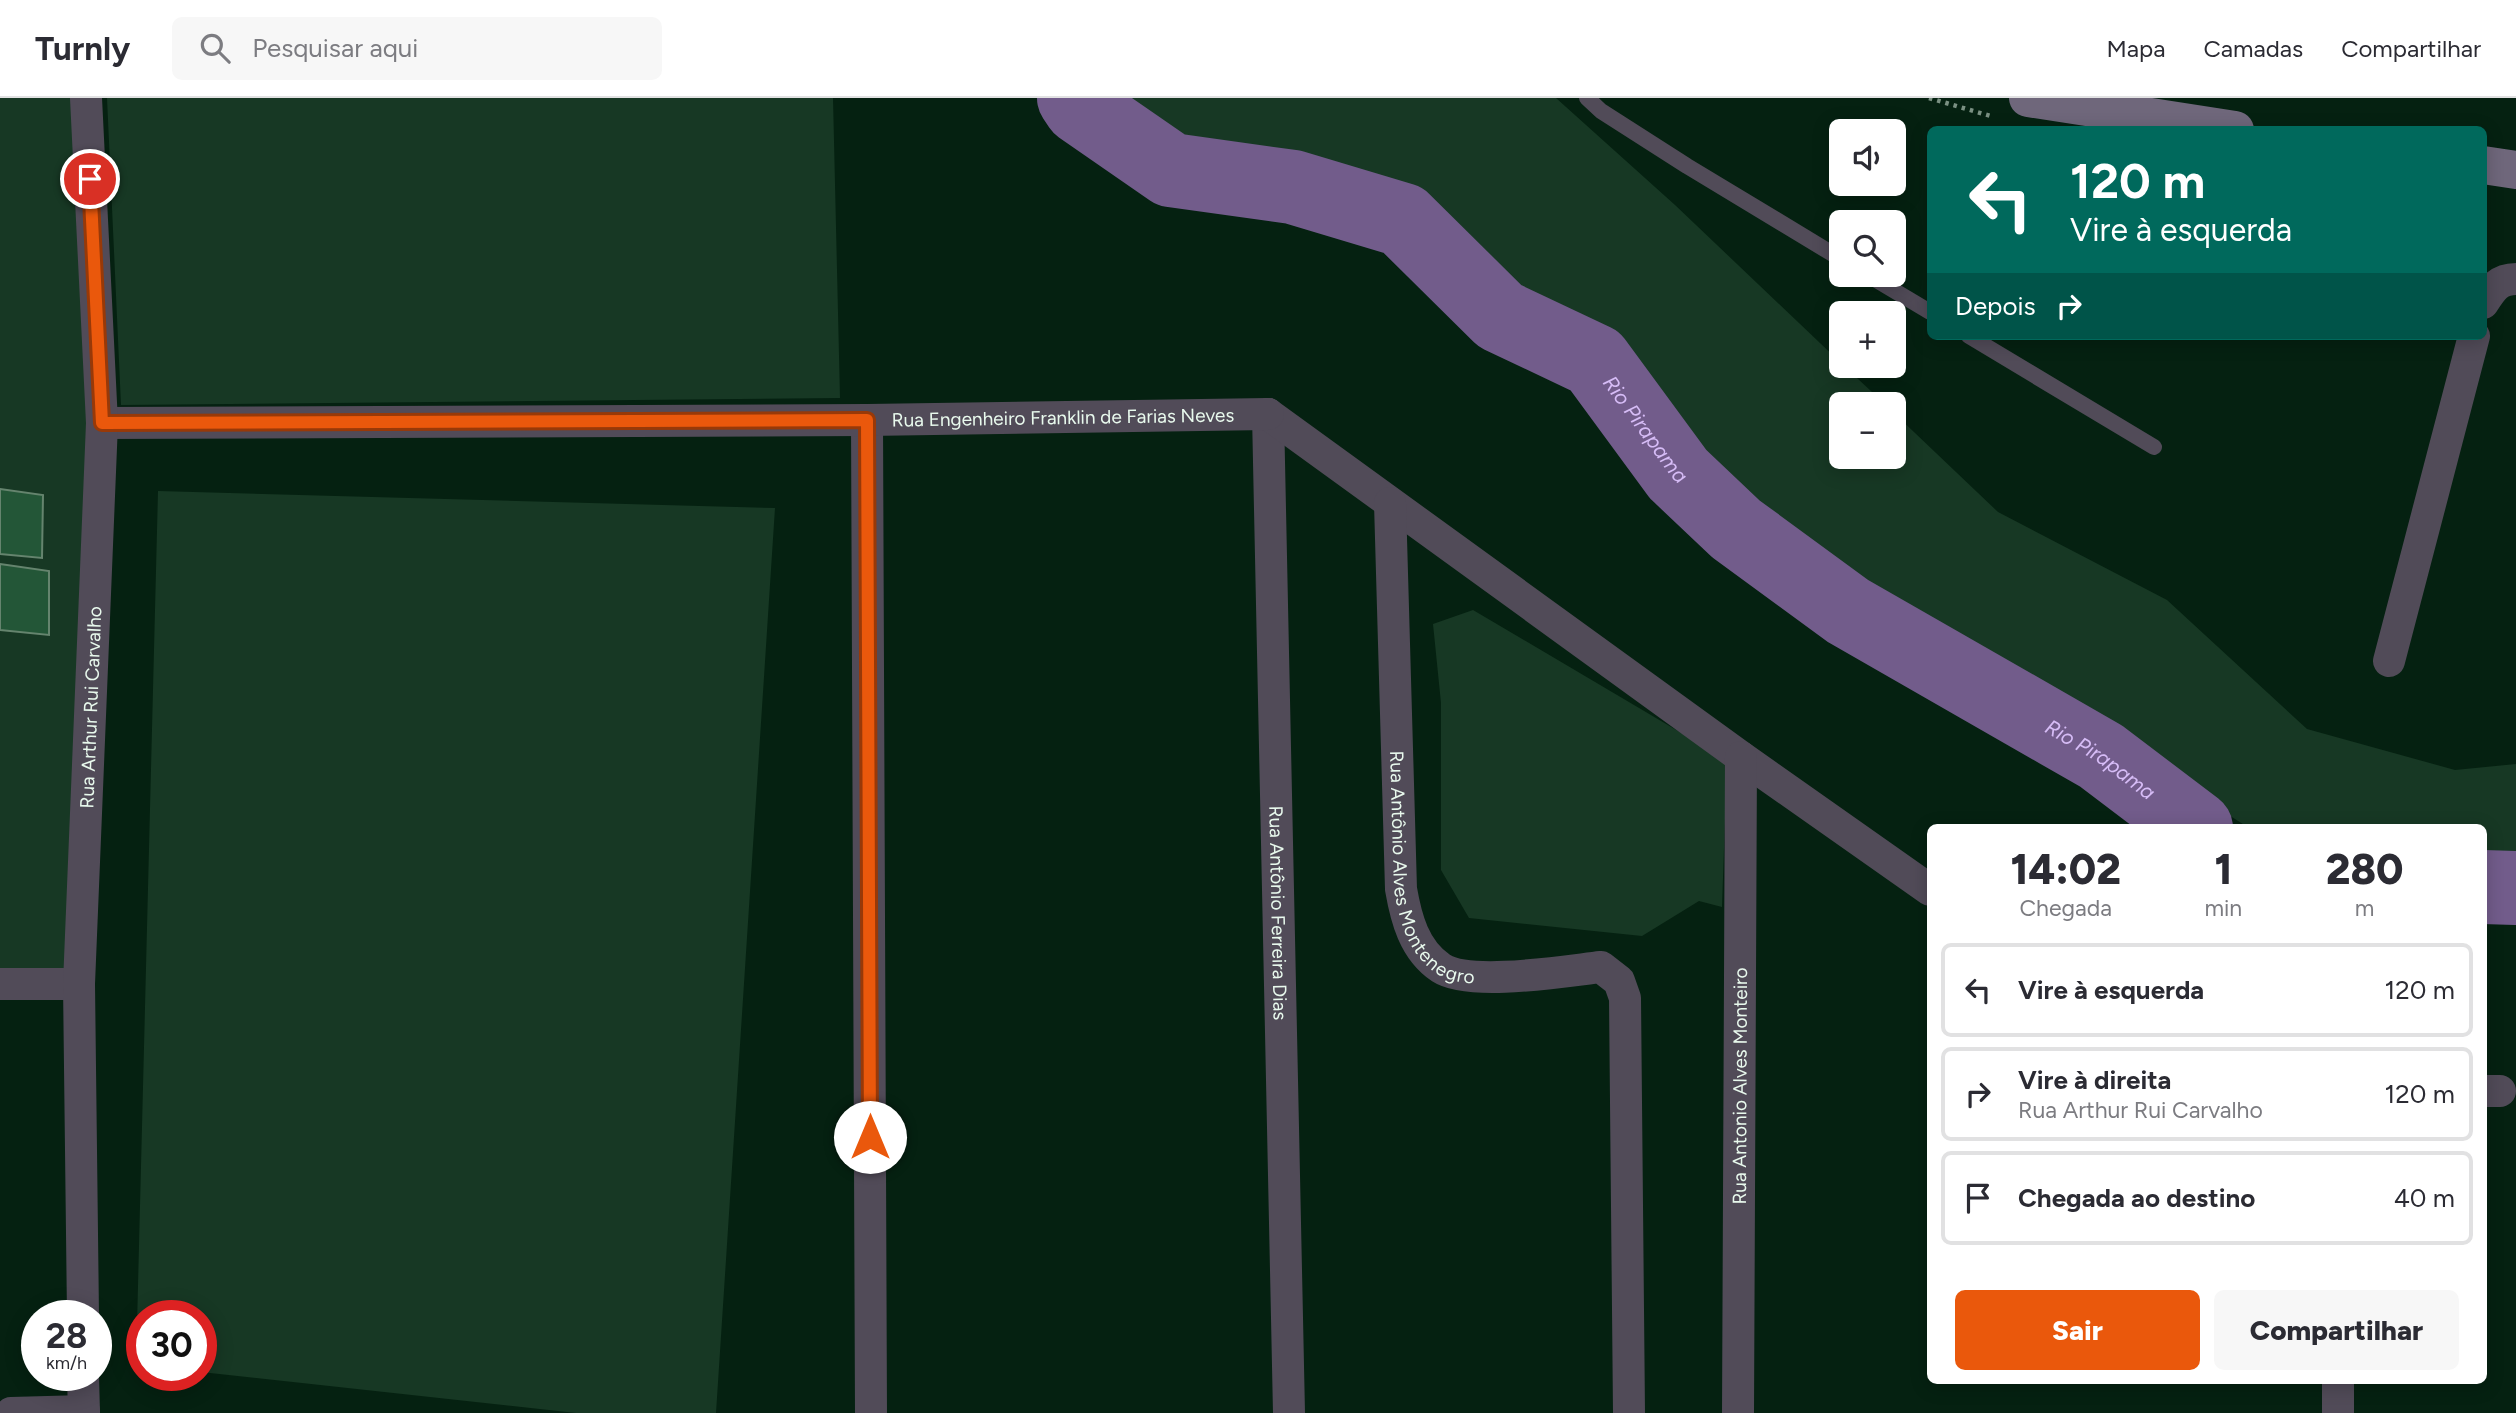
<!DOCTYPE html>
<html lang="pt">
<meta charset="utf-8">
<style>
body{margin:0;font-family:Figtree,sans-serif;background:#f7f7f7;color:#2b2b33;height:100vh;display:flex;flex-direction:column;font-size:26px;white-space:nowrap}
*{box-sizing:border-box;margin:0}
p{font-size:23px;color:#7c7c81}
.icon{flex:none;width:38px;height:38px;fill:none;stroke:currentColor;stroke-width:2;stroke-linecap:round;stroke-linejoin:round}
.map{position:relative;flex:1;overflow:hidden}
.sheet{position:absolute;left:1927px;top:726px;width:560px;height:560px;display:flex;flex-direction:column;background:#fff;border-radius:10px;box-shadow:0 4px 18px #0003}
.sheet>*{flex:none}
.top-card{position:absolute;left:1927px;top:28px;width:560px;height:214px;border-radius:10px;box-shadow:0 4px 18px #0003;background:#00695c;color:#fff;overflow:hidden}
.tools{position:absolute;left:1829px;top:21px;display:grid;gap:14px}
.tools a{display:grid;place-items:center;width:77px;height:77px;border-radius:10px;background:#fff;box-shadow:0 4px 18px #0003;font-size:35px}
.speed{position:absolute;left:21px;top:1202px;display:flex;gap:14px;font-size:35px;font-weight:700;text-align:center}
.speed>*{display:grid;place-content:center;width:91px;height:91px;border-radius:50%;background:#fff;box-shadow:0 4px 18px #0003;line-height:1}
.speed small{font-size:18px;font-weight:400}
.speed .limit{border:10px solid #d22;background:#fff;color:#111}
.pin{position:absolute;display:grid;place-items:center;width:60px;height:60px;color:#fff;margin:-30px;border:4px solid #fff;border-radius:50%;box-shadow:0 2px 7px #0007}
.me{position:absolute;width:77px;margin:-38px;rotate:0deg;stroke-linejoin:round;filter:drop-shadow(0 0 5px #0008)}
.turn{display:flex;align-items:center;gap:24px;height:147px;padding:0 28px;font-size:32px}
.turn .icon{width:91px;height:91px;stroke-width:2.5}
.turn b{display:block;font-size:49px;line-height:60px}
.then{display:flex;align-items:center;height:66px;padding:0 28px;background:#0003;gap:14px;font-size:26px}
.eta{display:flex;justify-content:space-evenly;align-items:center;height:119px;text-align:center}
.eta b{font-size:42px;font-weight:800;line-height:49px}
.cta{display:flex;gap:14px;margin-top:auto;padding:14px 28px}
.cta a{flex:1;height:80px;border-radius:10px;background:#ea580c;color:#fff;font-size:28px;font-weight:800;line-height:80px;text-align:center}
.cta a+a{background:#f7f7f7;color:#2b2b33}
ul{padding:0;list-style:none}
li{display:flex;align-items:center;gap:21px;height:94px;margin:0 14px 10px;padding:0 14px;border:4px solid #e1e1e2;border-radius:10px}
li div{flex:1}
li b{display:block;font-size:26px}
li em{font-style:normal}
header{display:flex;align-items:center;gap:42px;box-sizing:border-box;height:98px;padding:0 35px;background:#fff;border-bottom:2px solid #e1e1e2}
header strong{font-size:33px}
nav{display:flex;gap:38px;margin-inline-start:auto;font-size:24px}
.search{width:490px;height:63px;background:#f7f7f7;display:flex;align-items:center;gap:18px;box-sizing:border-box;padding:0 24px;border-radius:10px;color:#7c7c81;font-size:26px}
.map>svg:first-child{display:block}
.green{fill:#173824}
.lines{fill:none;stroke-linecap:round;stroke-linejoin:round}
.river{stroke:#725c8b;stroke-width:74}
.building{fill:#235637;stroke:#65846e;stroke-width:2}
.path{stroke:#7a9082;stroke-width:4.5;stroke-dasharray:3.5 5;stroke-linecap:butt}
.service{stroke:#514b58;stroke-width:16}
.minor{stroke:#514b58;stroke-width:32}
.secondary{stroke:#6f677b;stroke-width:38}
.route-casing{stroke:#983908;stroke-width:18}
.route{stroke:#ea580c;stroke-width:12}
.labels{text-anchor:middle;stroke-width:7;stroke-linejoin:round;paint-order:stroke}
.street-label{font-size:19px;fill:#e8f9ed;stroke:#001808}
.water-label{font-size:21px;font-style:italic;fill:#d6bcf6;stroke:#001808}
</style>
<header>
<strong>Turnly</strong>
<div class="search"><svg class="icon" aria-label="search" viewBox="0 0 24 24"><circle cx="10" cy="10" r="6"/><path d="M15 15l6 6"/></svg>Pesquisar aqui</div>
<nav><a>Mapa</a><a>Camadas</a><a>Compartilhar</a></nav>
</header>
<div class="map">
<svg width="2516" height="1315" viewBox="0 0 2516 1315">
<rect width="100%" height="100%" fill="#052111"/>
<path class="green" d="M0,0h86l16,325 -25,561h-77z
M107,0h726l7,300 -719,7z
M1121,0h435l119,107 166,158v3h3l41,38h-44v53h53v-44l104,99 169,88 140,129 148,41 61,-6v100l-33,-2v-34h-234l-210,-135 -233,-136 -134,-123 -59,-90 -84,-47 -88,-79 -56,-40 -96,-12 -47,-13 -81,-13z
M158,393l617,17 -59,905h-140l-375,-41v-56h-59v50l-6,-1z
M1473,512l254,150 -5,147 -23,-6 -57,35 -173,-18 -28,-48v-167l-8,-79z"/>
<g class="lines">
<g class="river">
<path id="s1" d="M1074,0l6,9 91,63 122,17 110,33 97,96 95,45 83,113 58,55 112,82 253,145 95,72"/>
<path d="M2483,789l33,1"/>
</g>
</g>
<path class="building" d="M0,391l43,6 -1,63 -42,-4z
M0,466l49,7v64l-49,-5z"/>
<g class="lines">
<path class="path" d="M1929,0l65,19"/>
<path class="service" d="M1587,0l14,13 86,55 154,93
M1868,177l62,37
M1969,238l185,111"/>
<g class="minor">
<path d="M2483,205c9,-14 15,-24 33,-24"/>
<path id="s2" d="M1268,316l21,999"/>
<path d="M1268,316l473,343 189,133"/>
<path d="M867,322l4,993"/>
<path id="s3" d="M102,325l765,-3 401,-6"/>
<path id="s4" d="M1390,405l11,386c5,29 13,61 40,79 29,19 124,3 160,-1l18,14 6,17 4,415"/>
<path d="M2389,563l85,-325"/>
<path d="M0,886h79"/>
<path d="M2483,993h17"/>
<path id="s5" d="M83,1218l-4,-332 23,-561 -16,-325"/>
<path d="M83,1278l1,37"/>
<path d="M11,1315l73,-2"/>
<path id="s6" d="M1738,1315l3,-656"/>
<path d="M2338,1315v-32"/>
</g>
<path class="secondary" d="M2028,0l207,32
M2483,67l33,5"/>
</g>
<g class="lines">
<g class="route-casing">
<path id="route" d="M90,81l12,244 765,-3 3,717"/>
</g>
<use href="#route" class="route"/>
</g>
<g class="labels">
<g class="street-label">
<text dy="7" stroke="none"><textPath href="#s3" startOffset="961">Rua Engenheiro Franklin de Farias Neves</textPath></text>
<text dy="7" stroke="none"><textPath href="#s5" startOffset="609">Rua Arthur Rui Carvalho</textPath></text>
<text dy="7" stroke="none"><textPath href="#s4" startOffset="380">Rua Antônio Alves Montenegro</textPath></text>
<text dy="7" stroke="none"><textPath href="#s2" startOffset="499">Rua Antônio Ferreira Dias</textPath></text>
<text dy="7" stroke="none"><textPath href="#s6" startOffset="327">Rua Antonio Alves Monteiro</textPath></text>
</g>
<g class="water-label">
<text dy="7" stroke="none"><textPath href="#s1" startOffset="686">Rio Pirapama</textPath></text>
<text dy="7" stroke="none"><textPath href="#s1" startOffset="1253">Rio Pirapama</textPath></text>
</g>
</g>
</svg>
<div class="tools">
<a><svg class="icon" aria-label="sound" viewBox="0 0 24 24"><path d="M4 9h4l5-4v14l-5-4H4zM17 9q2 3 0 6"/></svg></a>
<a><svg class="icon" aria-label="search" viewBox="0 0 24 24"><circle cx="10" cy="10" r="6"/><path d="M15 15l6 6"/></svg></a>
<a>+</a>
<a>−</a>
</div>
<div class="speed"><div>28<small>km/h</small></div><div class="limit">30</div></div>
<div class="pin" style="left:90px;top:81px;background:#d93025"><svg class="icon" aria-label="arrive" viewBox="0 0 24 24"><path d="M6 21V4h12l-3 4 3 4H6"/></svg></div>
<svg class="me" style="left:870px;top:1039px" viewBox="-20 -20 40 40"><circle r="19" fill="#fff"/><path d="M0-13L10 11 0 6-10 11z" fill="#ea580c"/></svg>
<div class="top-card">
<div class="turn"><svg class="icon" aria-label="left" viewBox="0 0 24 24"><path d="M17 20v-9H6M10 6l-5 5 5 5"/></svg><div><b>120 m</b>Vire à esquerda</div></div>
<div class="then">Depois<svg class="icon" aria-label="right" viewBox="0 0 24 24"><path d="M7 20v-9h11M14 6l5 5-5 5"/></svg></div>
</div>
<section class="sheet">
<div class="eta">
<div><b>14:02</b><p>Chegada</p></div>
<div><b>1</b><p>min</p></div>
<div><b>280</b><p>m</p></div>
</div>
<ul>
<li><svg class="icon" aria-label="left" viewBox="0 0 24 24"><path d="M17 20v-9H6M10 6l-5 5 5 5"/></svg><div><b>Vire à esquerda</b></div><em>120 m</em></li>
<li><svg class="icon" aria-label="right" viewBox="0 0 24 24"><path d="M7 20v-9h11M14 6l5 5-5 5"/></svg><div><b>Vire à direita</b><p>Rua Arthur Rui Carvalho</p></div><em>120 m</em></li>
<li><svg class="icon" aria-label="arrive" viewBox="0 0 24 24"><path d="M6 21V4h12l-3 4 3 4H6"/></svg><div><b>Chegada ao destino</b></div><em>40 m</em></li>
</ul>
<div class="cta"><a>Sair</a><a>Compartilhar</a></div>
</section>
</div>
